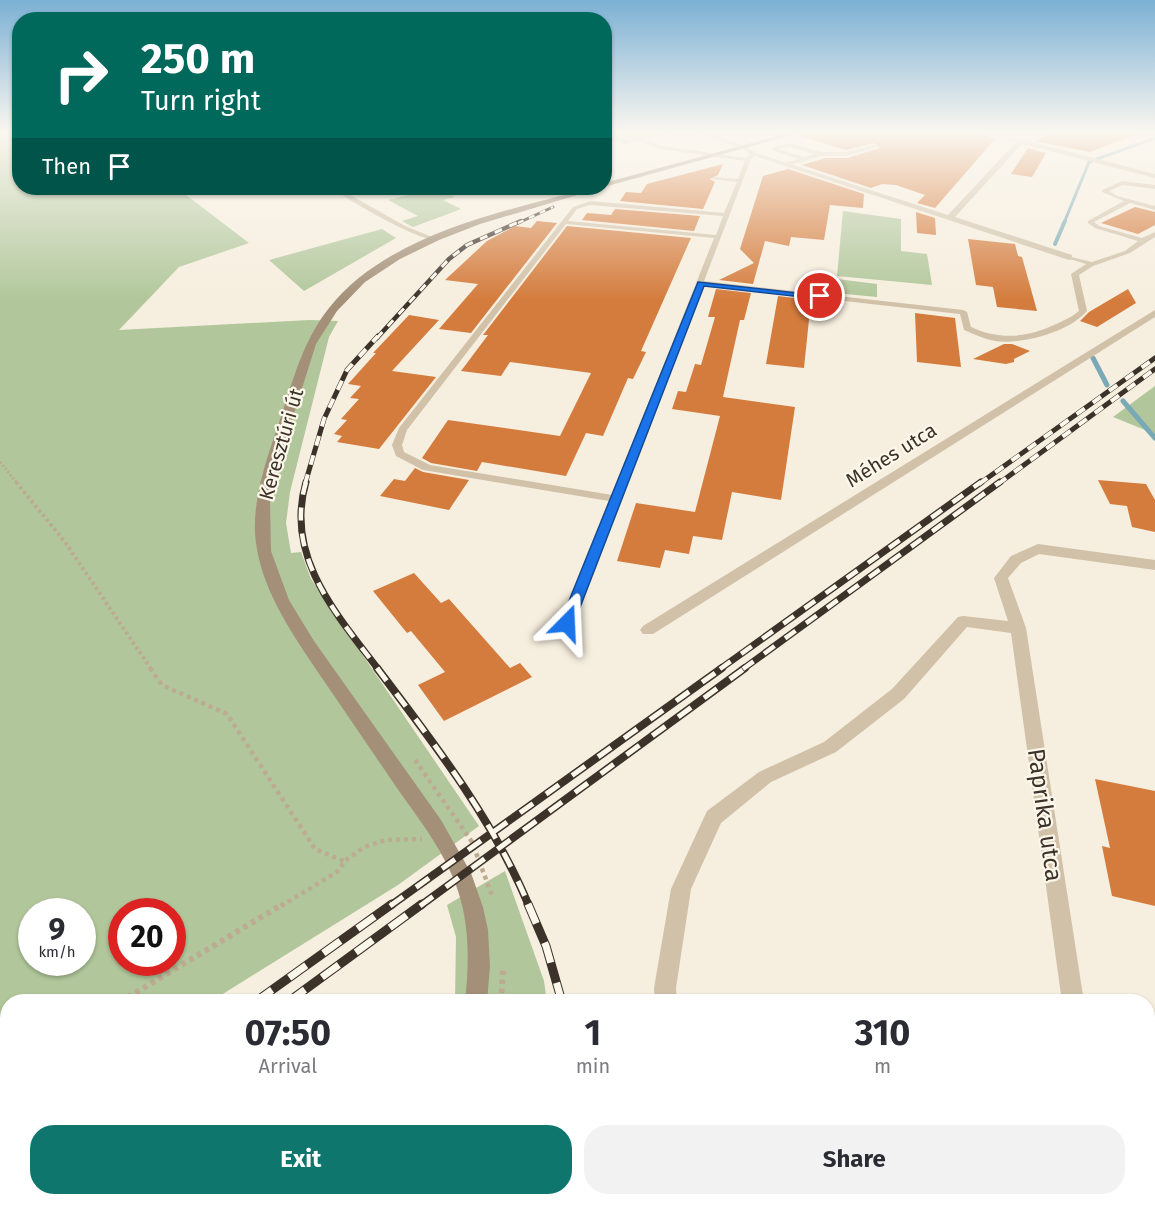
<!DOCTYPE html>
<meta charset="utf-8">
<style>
body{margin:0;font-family:"Fira Sans",sans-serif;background:#f2f2f3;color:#2b2b33;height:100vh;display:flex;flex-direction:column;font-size:22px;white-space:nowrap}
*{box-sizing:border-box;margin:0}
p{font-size:20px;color:#7c7c81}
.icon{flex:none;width:33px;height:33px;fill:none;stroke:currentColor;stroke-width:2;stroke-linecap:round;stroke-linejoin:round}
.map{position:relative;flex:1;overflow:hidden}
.details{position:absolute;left:0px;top:994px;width:1155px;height:212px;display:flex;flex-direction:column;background:#fff;border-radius:24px 24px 0 0;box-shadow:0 2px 4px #0004}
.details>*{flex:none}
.banner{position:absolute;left:12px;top:12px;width:600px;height:183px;border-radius:24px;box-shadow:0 2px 4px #0004;background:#00695c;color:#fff;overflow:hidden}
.speed{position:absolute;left:18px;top:898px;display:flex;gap:12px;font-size:30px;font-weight:700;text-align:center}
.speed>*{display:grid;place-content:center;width:78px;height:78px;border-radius:50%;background:#fff;box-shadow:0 2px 4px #0004;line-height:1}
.speed small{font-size:15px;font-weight:400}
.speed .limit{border:9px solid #d22;background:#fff;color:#111}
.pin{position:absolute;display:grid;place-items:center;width:51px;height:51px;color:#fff;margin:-26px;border:3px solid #fff;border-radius:50%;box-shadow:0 2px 6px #0007}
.me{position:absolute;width:66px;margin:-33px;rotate:21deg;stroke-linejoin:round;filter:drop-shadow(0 0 4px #0008)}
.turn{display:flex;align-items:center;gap:21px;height:126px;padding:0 30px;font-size:27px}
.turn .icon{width:78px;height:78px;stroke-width:2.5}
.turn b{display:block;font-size:42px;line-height:51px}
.then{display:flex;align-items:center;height:57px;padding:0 30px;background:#0003;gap:12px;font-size:22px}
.eta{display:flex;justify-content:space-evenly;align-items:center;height:102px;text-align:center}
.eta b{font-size:36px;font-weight:700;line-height:42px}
.primary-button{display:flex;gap:12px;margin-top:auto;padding:12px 30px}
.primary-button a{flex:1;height:69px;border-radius:24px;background:#0f766e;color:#fff;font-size:24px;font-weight:700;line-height:69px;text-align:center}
.primary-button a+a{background:#f2f2f3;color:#2b2b33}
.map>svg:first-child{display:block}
.green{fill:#b1c79b;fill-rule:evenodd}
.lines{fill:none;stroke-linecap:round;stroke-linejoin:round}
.stream-far2{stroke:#79a9b6;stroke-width:3}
.stream-far1{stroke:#79a9b6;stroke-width:4}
.stream{stroke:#79a9b6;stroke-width:5}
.building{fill:#d47c3d}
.path-far3{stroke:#bcab91;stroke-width:3;stroke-dasharray:2 2;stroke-linecap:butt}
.path-far2{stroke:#bcab91;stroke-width:4;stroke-dasharray:3 3;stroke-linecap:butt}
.path-far1{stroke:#bcab91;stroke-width:4.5;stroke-dasharray:4 4;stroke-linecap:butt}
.path{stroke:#bcab91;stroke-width:6;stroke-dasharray:4.5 4.5;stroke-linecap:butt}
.service{fill:#d0c1a8;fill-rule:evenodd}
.minor{fill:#d0c1a8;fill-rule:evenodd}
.tertiary{fill:#d0c1a8;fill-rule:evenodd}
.secondary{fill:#a49078;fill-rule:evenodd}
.rail-far5-casing{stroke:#3c3229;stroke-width:3}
.rail-far4-casing{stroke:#3c3229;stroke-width:4.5}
.rail-far3-casing{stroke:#3c3229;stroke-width:5}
.rail-far2-casing{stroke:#3c3229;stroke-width:7}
.rail-far1-casing{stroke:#3c3229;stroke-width:8}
.rail-casing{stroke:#3c3229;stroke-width:9}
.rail-far5{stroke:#fcf7eb;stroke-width:2;stroke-dasharray:6;stroke-linecap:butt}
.rail-far4{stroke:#fcf7eb;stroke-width:3;stroke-dasharray:8;stroke-linecap:butt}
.rail-far3{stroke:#fcf7eb;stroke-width:4;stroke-dasharray:10;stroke-linecap:butt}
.rail-far2{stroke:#fcf7eb;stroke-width:4.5;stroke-dasharray:13;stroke-linecap:butt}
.rail-far1{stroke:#fcf7eb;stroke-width:5;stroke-dasharray:16;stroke-linecap:butt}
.rail{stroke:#fcf7eb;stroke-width:7;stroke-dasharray:21;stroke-linecap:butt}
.route{fill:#1a73e8;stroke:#114b97;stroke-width:1.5}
.labels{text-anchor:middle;stroke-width:4.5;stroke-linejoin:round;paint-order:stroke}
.street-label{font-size:20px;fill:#3c3229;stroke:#fcf7eb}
.near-street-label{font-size:24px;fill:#3c3229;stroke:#fcf7eb}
</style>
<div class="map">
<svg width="1155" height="1205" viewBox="0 0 1155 1205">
<rect width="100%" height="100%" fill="#f6eede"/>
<path class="green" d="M0,131h19l1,57h157l72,55 -70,24 -60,63 190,-10 29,1 -9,16 -39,155 -4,31 5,30 10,-1 10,27 168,247 -81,59 -188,117h-202l-1,120 -7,4zM32,912h50v51h-50zM122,912h50v51h-50z
M604,131h70l-49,13 -7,-3 -12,3z
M437,188l18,9 -12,3 18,9 -48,18 -11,-6 16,-5 -30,-16z
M843,211l58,8v32l26,3 5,31 -95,-9z
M382,229l14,9 -92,53 -35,-31z
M837,279l40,5v13l-42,-4z
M1155,386v48l-42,-17z
M505,871l39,110 3,21h-92l1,-65 -9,-32z
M33,1198h188l3,7h-200z
M389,1198l175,1v6h-177z"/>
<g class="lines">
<path class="stream-far2" d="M1064,223l25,-61 66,-24"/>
<path class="stream-far1" d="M1055,244l10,-23"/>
<path class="stream" d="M1093,358l14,27
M1123,401l32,37"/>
</g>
<path class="building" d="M808,131h166l21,8 -60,69 -18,-5 8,-8 -29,-10 -14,-1 -11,4 -69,-23 24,-7h21l33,-10 -6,-5 -28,7 -46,-14z
M1056,131h83l1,2 -50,19 -55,-11z
M1028,148l18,5 -14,24 -21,-3z
M723,164l-5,11 -8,4 5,3 -12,27 -83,-8 6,-9 15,1 6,-9z
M788,169l76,25 -1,14 -33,-3 -6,35 -33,-3 -2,9 -24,-5 -12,43 -34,-4 35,-17 -14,-14 23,-73z
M1135,207l20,5v13l-17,9 -37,-11z
M615,209l85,7 -6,15 -112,-11 5,-7 24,2z
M916,212l19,6 1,17 -19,-2z
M537,221l20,2 -86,110 -32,-4 39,-45 -33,-4 42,-39 28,-15 16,2z
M567,226l124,12 -50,113 5,1 -13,27 -5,-1 -25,58 -17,-3 -20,43 -84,-14 -5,9 -46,-8 -9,-5 26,-38 112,16 31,-63 -81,-11 -9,14 -40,-5 27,-36h-5z
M968,239l47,5 3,12 4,1 15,54 -40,-4 -4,-20 -17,-2z
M716,289l35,4 -7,27h-4l-17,77 72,10 -14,93 -49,-8 -10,48 -29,-4 -4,18 -24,-4 -5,18 -43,-7 19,-58 59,9 25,-96 -48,-7 6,-18 8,1 9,-28 6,1 14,-48h-7z
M1128,289l8,14 -39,24 -17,-6 9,-9z
M778,296l33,4 -7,68 -38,-4z
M915,313l40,5 6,49 -44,-5z
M409,315l30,5 -47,51 44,6 -57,72 -42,-7 5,-6 -8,-2 13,-14 -6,-1 18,-20 -9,-1 11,-12 -13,-2 28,-31h-3z
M1004,344h8l18,7 -16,8v3l-8,2 -33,-5z
M415,468l8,4 46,8 -20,30 -69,-14 14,-17 11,2z
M1098,480l48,4 9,16v32l-23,-5 -5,-21 -17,-2z
M414,573l27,30 8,-4 61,69 10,-5 12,14 -88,44 -26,-36 27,-13 -34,-41 -4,2 -34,-42z
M1095,779l60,12v115l-43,-10 -10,-50 8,2z"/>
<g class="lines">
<path class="path-far3" d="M0,462l18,22"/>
<path class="path-far2" d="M16,482l49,60 86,127"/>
<path class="path-far1" d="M150,668l12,17 65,29 88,135 29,12
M415,760l57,82 21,56
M281,906l56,-34 8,-11 19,-14 21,-7 37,-1"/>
<path class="path" d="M120,1002l163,-98
M501,1002l2,-34
M0,1074l8,-5
M436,1205l3,-7"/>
<path class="service" d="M615,131h8l38,15 85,12 6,-5 5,1 -6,5 -47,122 259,29 4,2 4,15c28,13 55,11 83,-2 9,-4 18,-8 25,-14l-8,-37 15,-10 -19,-6v-2l25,6 33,-11 13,-10 -43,-13 -7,-5v-2l36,-20 -22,-9v-2l20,-9 33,4v4l-32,-4 -14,6 8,5 38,10v4l-25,-7 -36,19 5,4 43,12 13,-6v5l-25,16 -37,13 -14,9 8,36c-18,21 -65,34 -92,30 -11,-2 -21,-7 -31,-11l-4,-16 -257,-29 -130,338 -6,4 -6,-4 48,-122 -186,-31 -27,-14 -4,-11 7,-17 174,-221 17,-6 134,12 13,-31 -25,-3 3,-2 23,2 7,-18 -85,-12zM590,205l133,11 -7,19 -148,-14 9,-12zM566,224l148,14 -102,257 -182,-30 -26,-13 -2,-7 5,-15z
M789,143l32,9h25l29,-7 3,2 -32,9h-25l-34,10 -2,-3 13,-4 -26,-9 2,-3zM789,147l26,7 -11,3 -26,-8z
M332,188h6l67,38 32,13c-12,6 -91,-40 -105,-51z"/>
<path class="minor" d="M976,131c15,0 30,9 44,9 12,-1 22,-9 34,-9l-26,10 127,33v4l-133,-34 -67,73 117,38v4l-3,1 -317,-105 -12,-8 5,-1 11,7 192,62 68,-73z
M1155,310v7l-502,317h-10l-3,-4 3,-4z
M1038,544l117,16v10l-116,-16 -18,9 -13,15 18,50 58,374h-22l-51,-369 -44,-6 -63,72 -68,53 -65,30 -50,41 -30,66 -15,99 1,14h-22l-1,-14 17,-99 36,-78 52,-39 65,-30 68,-53 66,-72 5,-1 45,5 -14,-43 17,-22z
M666,1198h26v7h-26z
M1089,1198h26l1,7h-26z"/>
<path class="tertiary" d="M691,131h10l45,16 -5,1z"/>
<path class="secondary" d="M795,131h11l-202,56v-4z
M591,188h10l-121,36 -41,16 -39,19 -35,23 -28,29 -21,33 -35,111 -11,47 1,49 18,49 25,41 127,179 30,53 12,34 5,23 2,36 -3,36h-22c4,-37 5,-75 -7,-111 -12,-37 -37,-69 -59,-100 -30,-44 -60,-88 -90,-132 -25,-38 -51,-79 -54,-126 -2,-44 17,-87 30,-129 11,-34 21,-67 44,-96 58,-74 176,-97 262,-120z
M391,1198h26l-3,7h-26z"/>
<g class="rail-far5-casing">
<path id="rail-far5" d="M518,223l35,-16"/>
</g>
<g class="rail-far4-casing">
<path id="rail-far4" d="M377,338l72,-79 18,-14 54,-24"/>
</g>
<g class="rail-far3-casing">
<path id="rail-far3" d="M305,484l19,-65 23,-49 31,-34
M979,484l176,-126
M998,484l157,-115"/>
</g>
<g class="rail-far2-casing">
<path id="rail-far2" d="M306,482c-22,74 31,133 72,187
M720,669l261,-187
M743,669l257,-187"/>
</g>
<g class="rail-far1-casing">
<path id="rail-far1" d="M377,668c56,74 116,151 152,238
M390,906l332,-238
M420,906l325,-238"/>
</g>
<g class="rail-casing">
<path id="rail" d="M528,904l18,42 16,56
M255,1002l137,-98
M288,1002l134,-98
M0,1158l8,-5
M0,1182l8,-5
M582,1198v7
M6,1205l9,-7"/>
</g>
<use href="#rail-far5" class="rail-far5"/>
<use href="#rail-far4" class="rail-far4"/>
<use href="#rail-far3" class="rail-far3"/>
<use href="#rail-far2" class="rail-far2"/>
<use href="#rail-far1" class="rail-far1"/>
<use href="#rail" class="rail"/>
</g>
<linearGradient id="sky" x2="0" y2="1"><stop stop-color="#7bb0d4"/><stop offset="0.44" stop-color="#fbf7f0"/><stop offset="1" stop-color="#fbf7f0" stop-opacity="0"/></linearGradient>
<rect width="1155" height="300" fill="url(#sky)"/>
<path class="route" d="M698,282l126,14 -4,3 -116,-13 -130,337 -7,5 -4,-2 -3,-3z"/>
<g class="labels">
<g class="street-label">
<text transform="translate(281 444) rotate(-74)" y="7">Keresztúri út</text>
<text transform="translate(891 455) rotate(-32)" y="7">Méhes utca</text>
</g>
<g class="near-street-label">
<text transform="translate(1045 815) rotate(82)" y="8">Paprika utca</text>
</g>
</g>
</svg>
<div class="speed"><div>9<small>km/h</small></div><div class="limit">20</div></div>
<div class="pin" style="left:820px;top:296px;background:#d93025"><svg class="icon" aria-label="arrive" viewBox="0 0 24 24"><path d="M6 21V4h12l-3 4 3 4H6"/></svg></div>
<svg class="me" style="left:567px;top:623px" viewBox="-20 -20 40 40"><path d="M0-17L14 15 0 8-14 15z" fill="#1a73e8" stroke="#fff" stroke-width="4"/></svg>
<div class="banner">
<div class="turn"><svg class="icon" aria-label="right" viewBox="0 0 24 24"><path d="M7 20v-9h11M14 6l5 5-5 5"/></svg><div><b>250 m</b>Turn right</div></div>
<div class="then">Then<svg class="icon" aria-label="arrive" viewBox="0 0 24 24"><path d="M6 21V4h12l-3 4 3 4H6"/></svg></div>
</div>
<section class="details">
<div class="eta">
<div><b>07:50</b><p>Arrival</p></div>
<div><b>1</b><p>min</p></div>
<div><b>310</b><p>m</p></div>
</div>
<div class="primary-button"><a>Exit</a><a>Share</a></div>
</section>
</div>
